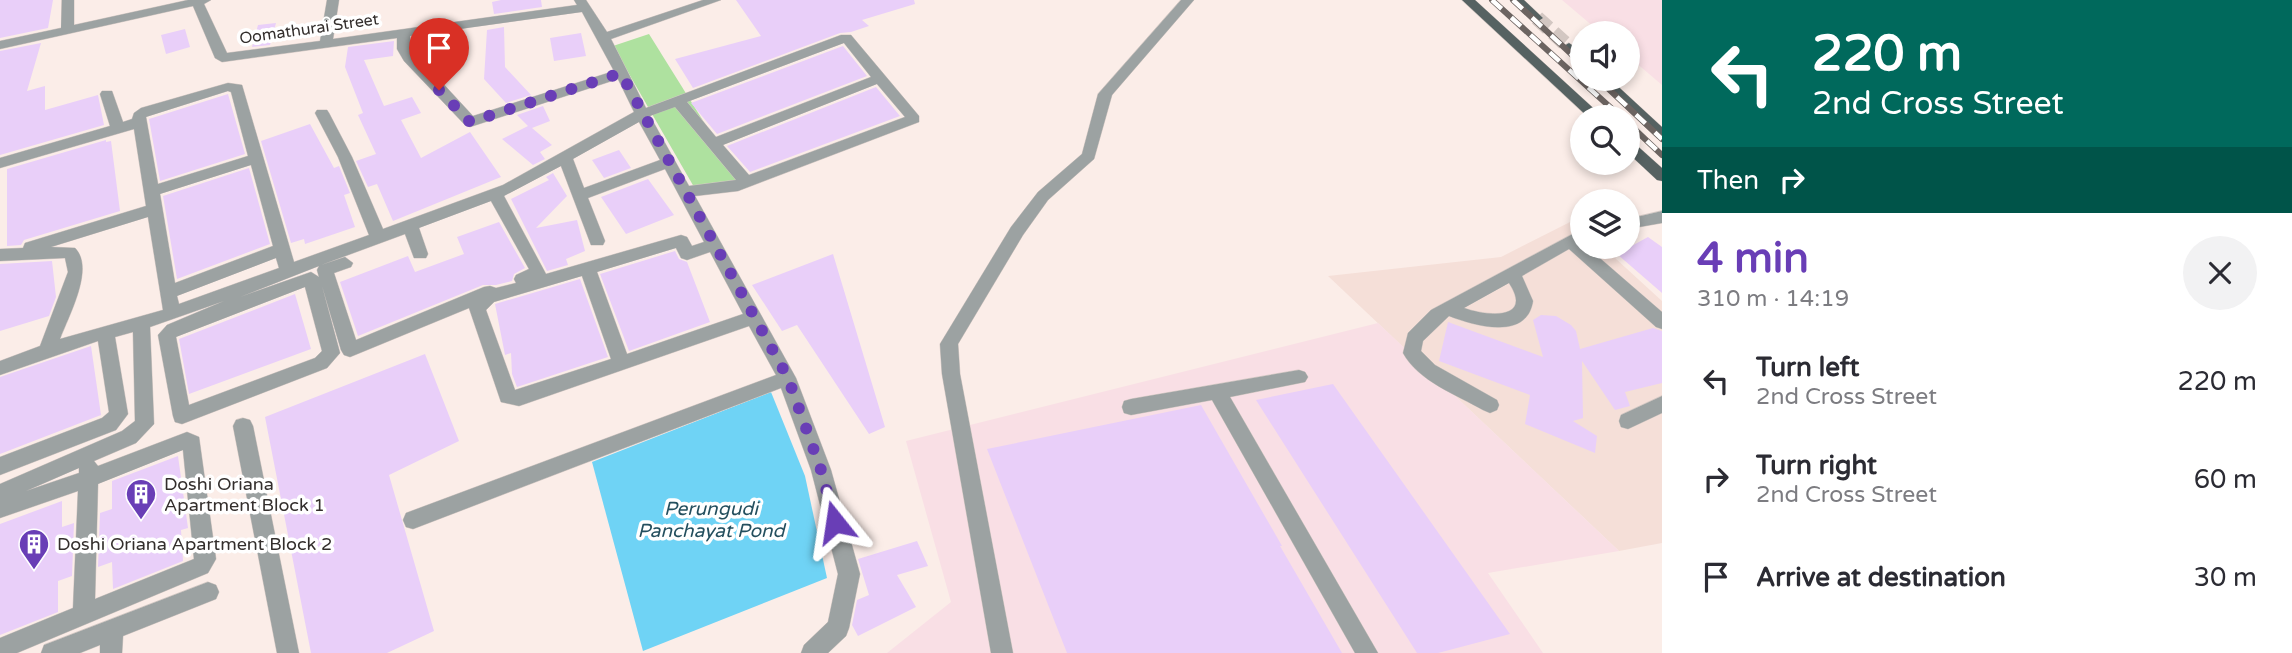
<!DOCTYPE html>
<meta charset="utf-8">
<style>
body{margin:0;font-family:"Varela Round",sans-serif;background:#f2f2f3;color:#2b2b33;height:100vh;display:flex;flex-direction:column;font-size:26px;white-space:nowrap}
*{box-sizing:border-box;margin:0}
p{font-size:23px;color:#7c7c81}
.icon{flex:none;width:38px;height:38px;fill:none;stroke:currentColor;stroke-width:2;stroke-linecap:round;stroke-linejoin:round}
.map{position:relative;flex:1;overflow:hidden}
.details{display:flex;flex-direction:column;background:#fff;width:630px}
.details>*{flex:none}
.hud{background:#00695c;color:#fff;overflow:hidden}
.tools{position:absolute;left:1570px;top:21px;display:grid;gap:14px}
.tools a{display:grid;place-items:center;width:70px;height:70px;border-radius:50%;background:#fff;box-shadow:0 4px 10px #0003;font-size:35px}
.pin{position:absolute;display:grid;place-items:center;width:60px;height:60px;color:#fff;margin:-72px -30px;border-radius:50% 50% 50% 0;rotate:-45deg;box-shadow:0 0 7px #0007}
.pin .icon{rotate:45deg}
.me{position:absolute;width:77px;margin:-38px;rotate:345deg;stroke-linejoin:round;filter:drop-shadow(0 0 5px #0008)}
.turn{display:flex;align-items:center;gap:24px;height:147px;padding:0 35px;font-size:32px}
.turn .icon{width:91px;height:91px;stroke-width:2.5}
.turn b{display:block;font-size:49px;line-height:60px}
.then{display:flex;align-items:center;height:66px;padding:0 35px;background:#0003;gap:14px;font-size:26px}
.round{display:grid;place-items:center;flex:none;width:74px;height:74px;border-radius:37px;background:#f2f2f3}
.head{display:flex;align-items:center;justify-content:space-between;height:119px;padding:0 35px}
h1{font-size:42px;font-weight:700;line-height:52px;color:#693eb6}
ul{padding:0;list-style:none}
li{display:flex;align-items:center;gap:21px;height:98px;padding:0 35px}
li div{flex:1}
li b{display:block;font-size:26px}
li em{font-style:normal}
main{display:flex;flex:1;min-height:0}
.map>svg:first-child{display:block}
.built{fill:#f5dfd8}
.industrial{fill:#f9dfe5}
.green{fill:#aee19f}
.water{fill:#6fd3f5}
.building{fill:#e9cff9}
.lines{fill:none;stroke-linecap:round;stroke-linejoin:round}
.major-tunnel{stroke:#d3c7c2;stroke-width:15;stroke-dasharray:15 7;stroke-linecap:butt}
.minor-casing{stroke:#d7cbc6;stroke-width:1}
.major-casing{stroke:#d7cbc6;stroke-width:1}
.minor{fill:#9ca2a2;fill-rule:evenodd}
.major{fill:#566262;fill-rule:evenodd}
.rail-casing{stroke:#6c6461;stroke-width:6}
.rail{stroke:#fff;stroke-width:4.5;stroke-dasharray:13;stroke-linecap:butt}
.route{stroke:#693eb6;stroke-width:12;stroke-dasharray:0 21.6}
.labels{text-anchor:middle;stroke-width:7;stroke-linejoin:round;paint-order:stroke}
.far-street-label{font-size:16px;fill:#332e2c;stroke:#fff}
.poi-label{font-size:18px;fill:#332e2c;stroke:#fff;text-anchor:start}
.water-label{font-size:19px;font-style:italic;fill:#244f5e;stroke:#fff}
</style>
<main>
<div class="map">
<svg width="1662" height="653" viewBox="0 0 1662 653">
<rect width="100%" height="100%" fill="#fbede8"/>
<path class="built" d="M1582,216v31h21l59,54v242l-43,8 -291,-275 173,-19z"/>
<path class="industrial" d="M1562,0h100v85l-34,-29v-23h-27z
M1378,323l241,228 -131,22 55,80h-656l64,-51 -45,-161z"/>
<path class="green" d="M649,34l91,146 -42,14 -85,-148z"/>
<path class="water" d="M771,392l34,84 22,102 -184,73 -51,-189z"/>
<path class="building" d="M0,0h53l-5,28 -48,10z
M501,0h40l1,7 -48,7 -2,-12z
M736,0h178l1,4 -53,16 7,6 -18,6 -11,1 -147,55 -18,-29 86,-23z
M276,23l-6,22 -18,2 6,-22z
M504,27l1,40 26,28 -25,8 -22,-24 3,-49z
M185,29l5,18 -24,7 -5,-19z
M581,33l5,23 -32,5 -4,-23z
M394,41l-1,15 -29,4 20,46 28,-9 9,16 -20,7 20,38 49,-26 31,45 -108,44 -16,-37 -9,3 -12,-26 20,-7 -18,-39 5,-2 -18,-46 3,-20z
M41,43l-14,48 18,-5v24l53,-15 6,30 -104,30v-104z
M843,46l24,30 -150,58 -26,-31z
M876,87l24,29 -150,56 -23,-26z
M228,94l17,60 -85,27 -11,-62z
M543,106l7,15 -18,7 20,17 -12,7 5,7 -12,6 -31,-26 26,-13 -11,-11z
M310,124l24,44 5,-2 11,27 -6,2 11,32 -50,17 -1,-5 -13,4 -30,-102z
M106,140v2l5,-1 9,70 -96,29 -3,5 -14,1v-77z
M619,150l12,18 -27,10 -12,-18z
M249,168l21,76 -93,35 -14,-83z
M553,173l14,23 -31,32 41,-8 8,31 -19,8 2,6 -21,6 -36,-72 38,-19 -3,-3z
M648,179l26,36 -48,19 -25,-37z
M499,222l26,46 -11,6 -2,7 -16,4h-13l-125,51 -18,-54 68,-26 7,16 49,-18 -7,-17z
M1648,237l14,10v46l-45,-39z
M675,251l4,8 8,3 23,60 -81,29 -29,-77z
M833,254l52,173 -16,7 -72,-109 -15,6 -30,-46z
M52,261l4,36 -7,19 -49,15v-67z
M580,279l28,78 -91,30 -5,-13 -1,-21 -6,2 -10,-51z
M295,294l16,55 -122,45 -10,-55z
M1541,315l15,1 15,9 5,6 4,18 73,-21 9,3v52l-37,9 5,14 -15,4 -33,-49 1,57 -10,3 24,15 -2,17 -70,-29 5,-29 -91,-34 9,-39 95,35 -10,-37z
M91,346l10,69 -101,39v-77z
M425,354l34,87 -70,34 45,156 -47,22h-76l-46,-236z
M1333,384l177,250 -72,19h-21l-161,-253z
M1201,405l81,141h-2l62,107h-275l-80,-204z
M178,456l10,72 -7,2 2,31 -70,28 -1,-27 -14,5 2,-54 12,-4v-28z
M62,501v26l12,-4 -2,53 -14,5v31l-58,23v-111z
M917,541l11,25 -31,9 19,32 -58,29 -6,-11 5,-25 12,-5 -11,-36z"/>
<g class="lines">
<path class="major-tunnel" d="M1537,18l32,29"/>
<g class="minor-casing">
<path id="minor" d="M62,0h12v25l114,-25h23l-7,4 23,49 93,-12 7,-41h12l-6,39 244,-34 -3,-5h12l21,32 96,-32h18l-110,39 35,69 195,-73h10l68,81v6l-181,69 -43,5 101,182 35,92 29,104 -11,54 -3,8 -18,17h-27l3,-8 24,-23 10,-48 -27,-104 -30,-82 -368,141 -7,-2 -3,-7 3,-7 370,-138 -27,-49 -230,80 -18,-4 -32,-94 -119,49 -6,-2 -3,-5 -19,-64 18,67 -13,15 -145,56 -7,-2 -2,-6 -15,-81 9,-10 57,-24 -74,26 4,97 -18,19 -42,18 4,5 89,-34 12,5 17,122 -8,14 -191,80h-17v-15l73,-30 5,-117 -78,27v-34l122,-53 13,-10 -2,-89 -18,5 13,77 -12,16 -116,45v-18l102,-39 7,-6 -11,-71 -98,34v-14l40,-15 28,-74 -3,-14 -65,3v-12l23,-1 2,-5 121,-37 -12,-77 -134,39v-10l110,-32 -10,-32 2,-3h10l11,31 9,-3 2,-6 7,-5 87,-25 14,2 52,177 75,-27 -31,-78 -23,-44 2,-3h10l2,3 23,44 31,72 120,-44 131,-73 -16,-33 -148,48 -5,-2 -61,-64 -7,-12v-11l-175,24 -7,-4 -22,-52 -193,43v-8l61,-13zM582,12l32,59 -141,45 -62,-67 -1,-13zM844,43l27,34 -155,60 -29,-35zM877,84l28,33 -156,58 -26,-30zM228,91l3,1 17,64 -90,28 -12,-67zM675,107l61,73 -47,6 -39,-70zM639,122l21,38 -76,28 -11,-29zM251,165l22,81 -98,37 -15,-89zM561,166l30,79h12l2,-4 -17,-43 77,-29 39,73 -12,4 -5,-9 -6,-2 -135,39 -42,-78zM491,201l38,68 -13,6 -2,4 2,4 -20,5 -6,-2 -6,1 -128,53 -22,-67 17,-6 2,-4 -8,-6 -24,8 84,-31 9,24h12l2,-4 -9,-26zM148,217l15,93 -103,29c9,-24 35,-71 15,-91l-24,-1zM676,248l5,10 6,2 23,-8 33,62 -116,40 -30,-82zM276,258l3,10 -100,36 -2,-8zM319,266l-2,4 2,7 -8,-5 -71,25zM582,276l29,83 -96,31 -29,-80 8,-8zM305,287l17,64 -7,7 -126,47 -13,-68zM183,450l11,109 -99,40 3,-115zM79,468v5l-53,18z
M1181,0h13l-82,95 -18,64 -46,41 -25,35 -65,109 2,30 53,279h-22l-49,-279 -2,-30 71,-117 27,-35 44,-38 16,-60z
M1662,211v12l-34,6v-10z
M1582,229v18h5l75,65v17l-6,-2 -87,-78 -47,27 11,25c-6,40 -58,25 -84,15l-26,25 -2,10 14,14 62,35 2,5 -2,5 -7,3 -7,-3c-26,-15 -65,-29 -80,-57l5,-20 23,-23zM1509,283c25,38 -23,33 -45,25z
M1299,370l6,2 3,5 -3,5 -75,15 148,256h-23l-143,-253 -81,15 -7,-2 -2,-6 2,-6 7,-2z
M1662,396v17l-34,16 -7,-2 -2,-6 2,-6z
M243,418l7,2 3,6 46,227h-22l-44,-227 3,-6z
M208,582l8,3 3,7 -3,7 -93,37 -1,17h-22v-8l-20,8h-39l3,-8z"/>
</g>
<g class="major-casing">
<path id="major" d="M1462,0h13l128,117h-15z
M1510,0h14l19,18 -6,4 -5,-1z
M1569,43l13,9v12l-5,-1 -15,-16z
M1595,79h15l52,48v13l-5,-2z
M1628,140l5,2 29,26v13l-5,-1 -29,-27z"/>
</g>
<use href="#minor" class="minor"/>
<use href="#major" class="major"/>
<g class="rail-casing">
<path id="rail" d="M1492,0l129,117
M1513,0l69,64
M1598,79l64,60
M1628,123l34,32"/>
</g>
<use href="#rail" class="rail"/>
</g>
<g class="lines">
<path class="route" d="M439,90l31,32 151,-49 167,305 33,92 14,52"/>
</g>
<defs>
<g id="building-pin" transform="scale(1.575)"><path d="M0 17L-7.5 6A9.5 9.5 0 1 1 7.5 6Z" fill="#693eb6" stroke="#fff"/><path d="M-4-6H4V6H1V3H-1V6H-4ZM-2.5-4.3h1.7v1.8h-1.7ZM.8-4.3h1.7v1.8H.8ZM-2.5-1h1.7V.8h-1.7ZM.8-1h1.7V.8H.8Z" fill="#fff"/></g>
</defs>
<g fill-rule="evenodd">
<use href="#building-pin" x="141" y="494"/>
<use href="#building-pin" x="34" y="544"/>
</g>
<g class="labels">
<g class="far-street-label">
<text transform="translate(309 28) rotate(-8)" y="6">Oomathurai Street</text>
</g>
<g class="poi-label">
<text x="164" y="490">Doshi Oriana<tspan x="164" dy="21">Apartment Block 1</tspan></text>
<text x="57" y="550">Doshi Oriana Apartment Block 2</text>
</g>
<g class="water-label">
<text x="711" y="515">Perungudi<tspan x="711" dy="22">Panchayat Pond</tspan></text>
</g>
</g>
</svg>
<div class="tools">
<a><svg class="icon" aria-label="sound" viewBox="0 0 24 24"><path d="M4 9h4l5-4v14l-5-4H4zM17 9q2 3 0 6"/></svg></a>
<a><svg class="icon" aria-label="search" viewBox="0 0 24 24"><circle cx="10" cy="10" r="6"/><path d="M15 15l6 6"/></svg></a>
<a><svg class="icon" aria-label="layers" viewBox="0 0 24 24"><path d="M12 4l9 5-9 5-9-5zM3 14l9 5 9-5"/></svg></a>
</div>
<div class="pin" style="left:439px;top:90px;background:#d93025"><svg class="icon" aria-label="arrive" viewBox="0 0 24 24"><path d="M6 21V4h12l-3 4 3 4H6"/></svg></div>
<svg class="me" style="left:835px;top:522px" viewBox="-20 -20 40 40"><path d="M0-17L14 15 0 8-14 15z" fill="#693eb6" stroke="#fff" stroke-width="4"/></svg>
</div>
<section class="details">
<div class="hud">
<div class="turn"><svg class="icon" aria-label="left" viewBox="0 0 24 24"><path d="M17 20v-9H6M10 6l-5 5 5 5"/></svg><div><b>220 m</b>2nd Cross Street</div></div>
<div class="then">Then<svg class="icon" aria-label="right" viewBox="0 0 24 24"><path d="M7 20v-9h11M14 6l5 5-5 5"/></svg></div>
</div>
<div class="head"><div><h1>4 min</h1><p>310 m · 14:19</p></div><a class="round"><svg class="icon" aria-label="close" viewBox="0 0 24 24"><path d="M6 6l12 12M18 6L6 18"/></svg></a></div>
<ul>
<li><svg class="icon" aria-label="left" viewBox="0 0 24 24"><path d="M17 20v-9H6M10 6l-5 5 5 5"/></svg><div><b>Turn left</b><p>2nd Cross Street</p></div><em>220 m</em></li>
<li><svg class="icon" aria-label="right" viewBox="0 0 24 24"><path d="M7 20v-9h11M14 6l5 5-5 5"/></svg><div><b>Turn right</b><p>2nd Cross Street</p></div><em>60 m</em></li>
<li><svg class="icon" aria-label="arrive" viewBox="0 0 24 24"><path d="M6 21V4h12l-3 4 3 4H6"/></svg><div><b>Arrive at destination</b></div><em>30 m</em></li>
</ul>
</section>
</main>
